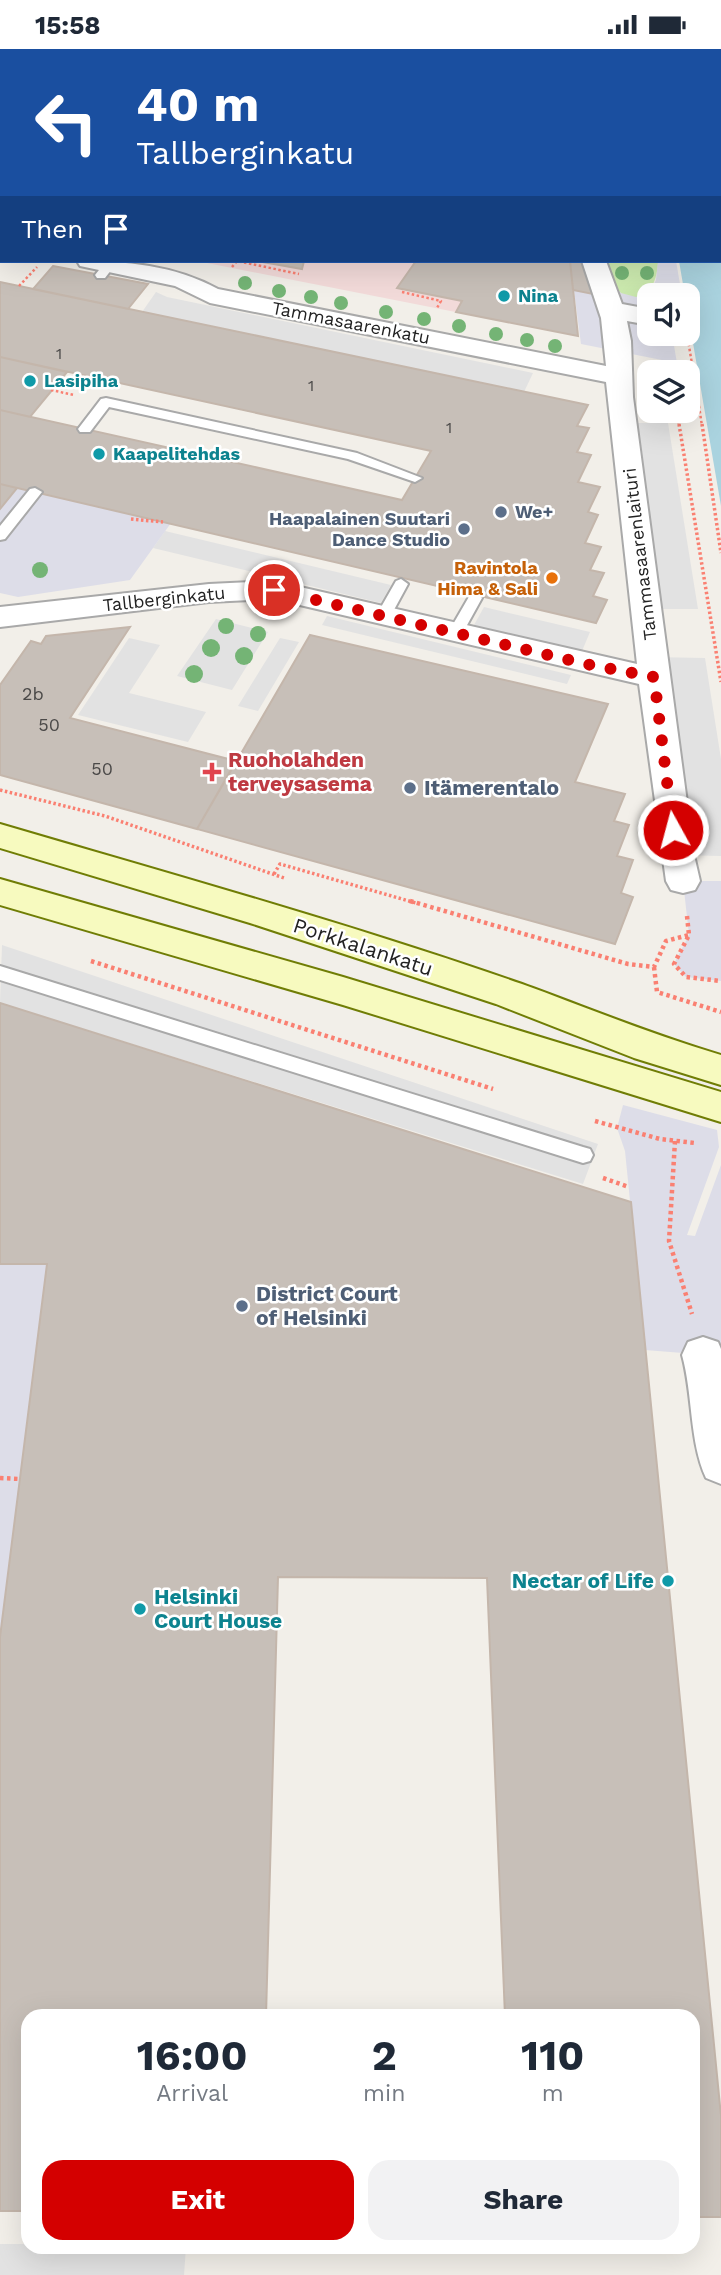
<!DOCTYPE html>
<meta charset="utf-8">
<style>
body{margin:0;font-family:"Work Sans",sans-serif;background:#f2f2f3;color:#1f2937;height:100vh;display:flex;flex-direction:column;font-size:26px;white-space:nowrap}
*{box-sizing:border-box;margin:0}
p{font-size:23px;color:#747a83}
.icon{flex:none;width:38px;height:38px;fill:none;stroke:currentColor;stroke-width:2;stroke-linecap:round;stroke-linejoin:round}
.map{position:relative;flex:1;overflow:hidden}
.details{position:absolute;left:21px;top:1960px;width:679px;height:245px;display:flex;flex-direction:column;background:#fff;border-radius:21px;box-shadow:0 7px 28px #0002}
.details>*{flex:none}
.hud{position:absolute;left:0px;top:0px;width:721px;height:214px;box-shadow:0 7px 28px #0002;background:#1a4fa0;color:#fff;overflow:hidden}
.fabs{position:absolute;left:637px;top:234px;display:grid;gap:14px}
.fabs a{display:grid;place-items:center;width:63px;height:63px;border-radius:14px;background:#fff;box-shadow:0 7px 28px #0002;font-size:35px}
.pin{position:absolute;display:grid;place-items:center;width:60px;height:60px;color:#fff;margin:-30px;border:4px solid #fff;border-radius:50%;box-shadow:0 2px 7px #0007}
.me{position:absolute;width:77px;margin:-38px;rotate:353deg;stroke-linejoin:round;filter:drop-shadow(0 0 5px #0008)}
.turn{display:flex;align-items:center;gap:24px;height:147px;padding:0 21px;font-size:32px}
.turn .icon{width:91px;height:91px;stroke-width:2.5}
.turn b{display:block;font-size:49px;line-height:60px}
.then{display:flex;align-items:center;height:66px;padding:0 21px;background:#0003;gap:14px;font-size:26px}
.eta{display:flex;justify-content:space-evenly;align-items:center;height:119px;text-align:center}
.eta b{font-size:42px;font-weight:700;line-height:49px}
.action{display:flex;gap:14px;margin-top:auto;padding:14px 21px}
.action a{flex:1;height:80px;border-radius:21px;background:#d40000;color:#fff;font-size:28px;font-weight:700;line-height:80px;text-align:center}
.action a+a{background:#f2f2f3;color:#1f2937}
.status{display:flex;justify-content:space-between;align-items:center;height:49px;padding:0 35px;background:#fff;direction:ltr}
.status svg{height:19px;fill:currentColor}
.map>svg:first-child{display:block}
.commercial{fill:#f2dad9}
.industrial{fill:#ebdbe8}
.grass{fill:#cdebb0}
.parking{fill:#e2e2e2}
.plaza{fill:#dddde8}
.water{fill:#aad3df}
.building{fill:#c7bfb8;stroke:#c4b6ab;stroke-width:2}
.lines{fill:none;stroke-linecap:round;stroke-linejoin:round}
.lane-casing{stroke:#a9a9a9;stroke-width:4}
.street-casing{stroke:#a9a9a9;stroke-width:4}
.secondary-casing{stroke:#707d05;stroke-width:4}
.path-far2{stroke:#fa8072;stroke-width:2.5;stroke-dasharray:2.5 2.5;stroke-linecap:butt}
.path-far1{stroke:#fa8072;stroke-width:3.5;stroke-dasharray:2.5 2.5;stroke-linecap:butt}
.path{stroke:#fa8072;stroke-width:4.5;stroke-dasharray:3.5 3.5;stroke-linecap:butt}
.lane{fill:#fff;fill-rule:evenodd}
.street{fill:#fff;fill-rule:evenodd}
.secondary{fill:#f7fabf;fill-rule:evenodd}
.tree{fill:#74b475}
.route{stroke:#d40000;stroke-width:12;stroke-dasharray:0 21.6}
.culture-dot{fill:#0f9aa8;stroke:#fff;stroke-width:2.5}
.service-dot{fill:#5c6f8a;stroke:#fff;stroke-width:2.5}
.food-dot{fill:#e8710a;stroke:#fff;stroke-width:2.5}
.health-dot{fill:#e0444e;stroke:#fff;stroke-width:2.5}
.labels{text-anchor:middle;stroke-width:5;stroke-linejoin:round;paint-order:stroke}
.far-number-label{font-size:16px;fill:#4b4948}
.far-culture-label{font-size:18px;font-weight:bold;fill:#0d838f;stroke:#fff;text-anchor:start}
.far-street-label{font-size:18px;fill:#222;stroke:#fff}
.far-service-label{font-size:18px;font-weight:bold;fill:#4e5e75;stroke:#fff;text-anchor:start}
.far-food-label{font-size:18px;font-weight:bold;fill:#c56008;stroke:#fff;text-anchor:end}
.number-label{font-size:18px;fill:#4b4948}
.health-label{font-size:21px;font-weight:bold;fill:#be3a42;stroke:#fff;text-anchor:start}
.service-label{font-size:21px;font-weight:bold;fill:#4e5e75;stroke:#fff;text-anchor:start}
.street-label{font-size:21px;fill:#222;stroke:#fff}
.culture-label{font-size:21px;font-weight:bold;fill:#0d838f;stroke:#fff;text-anchor:end}
</style>
<div class="status"><b>15:58</b><svg viewBox="0 0 49 12"><path d="M0 12V9h3v3zM5 12V6h3v6zM10 12V3h3v9zM15 12V0h3v12zM26 1h20v11H26zM47 4h2v5h-2z"/></svg></div>
<div class="map">
<svg width="721" height="2226" viewBox="0 0 721 2226">
<rect width="100%" height="100%" fill="#f2efe9"/>
<path class="commercial" d="M197,212h374l7,75 -361,-71z"/>
<path class="industrial" d="M303,0l414,1h4v34l-2,-33z"/>
<path class="grass" d="M601,212h57c0,19 -11,48 -36,33 -12,-7 -16,-21 -21,-33z"/>
<path class="parking" d="M156,243l11,5 366,76 -9,19 -382,-80z
M623,374h45l30,186h-50z
M165,482l226,54 -10,18 -228,-55z
M484,558l106,25 -8,19 -108,-26z
M327,567l244,59 -4,9 -245,-59z
M216,570l52,13 -36,58 -55,-14z
M129,589l31,7 -31,48 77,19 -18,30 -110,-27z
M280,589l19,4 -41,69 -20,-5z
M652,608l53,1 16,101v97l-44,-1z
M2,896l596,199 -15,40 -583,-181z
M0,2195h28v3h158l-2,28h-184z"/>
<path class="plaza" d="M570,212h31l9,20 11,12 15,4 14,-5 6,-12 2,-19h18l6,35h-33v38h23l5,29 -96,-19z
M17,439l154,35 -41,57 -112,17 -18,-4v-84z
M683,832h38v100l-35,-4 -12,-13 15,-29z
M623,1056l94,25 2,17 -32,88 8,1 26,-71v191l-76,-6 -20,-199 -8,-23z
M0,1215h47l-47,373z"/>
<path class="water" d="M719,43h2v414l-33,-192v-18h-3l-6,-35h40z"/>
<path class="building" d="M2,56v105h-2z
M257,212h47l-2,8z
M416,212h154l8,75 -122,-24 6,-11 -65,-13z
M570,212h30l3,35 -30,-6z
M53,217l95,18 -20,25 -95,-20z
M0,233l588,123 -11,21 12,2 -12,24 14,3 -13,27 22,5 -12,25 10,3 -13,28 16,4 -11,23 14,3 -11,23 14,4 -11,23 -596,-139v-74l402,90 29,-49 -431,-94z
M0,308l67,15 -37,45 -30,-7z
M0,435l17,4 -17,21z
M130,578l-60,91 166,43 -39,68 -197,-54v-90l31,-44 10,3 5,-8z
M310,586l298,69 -33,78 50,12 -11,27 15,4 -12,31 16,4 -12,33 12,4 -18,47 -418,-115z
M0,954l631,199 90,914v101h-28v-201h-188l-18,-438 -209,-1 -12,439h-238v195h-28v-574l47,-373h-47z"/>
<g class="lines">
<g class="lane-casing">
<path id="lane" d="M392,0h30l1,2h-30z
M719,24h2v6h-2z
M106,212h12l-13,17h-8l-2,-3z
M106,349l251,55 65,25 -7,4 -67,-23 -239,-52 -19,25h-10l-2,-3 23,-30z
M35,439l7,4 -37,47 -5,1v-14l30,-37z
M401,530l7,5 -19,35 -5,2 -5,-2 -3,-3 20,-35z
M475,544l7,5 -21,38 -5,2 -5,-2 -3,-3 22,-38z
M0,917l583,181 7,2 3,6 -3,6 -7,2 -583,-183z"/>
</g>
<g class="street-casing">
<path id="street" d="M28,0h22l-23,2z
M0,192h2v14h-2z
M77,212c49,0 97,4 141,28l388,77 -5,-48 -19,-57h24l16,43 27,5v16l-22,-4 4,20 2,56 61,458 6,26 -5,9 -12,3 -12,-3 -5,-9 -27,-197 -365,-85 -65,3 -209,25v-20l209,-23 65,-3 363,83 -31,-282 -396,-79 -35,-17 -95,-20z
M703,1288l15,5 3,7v135l-15,-6c-17,-37 -13,-84 -24,-123l6,-13z"/>
</g>
<g class="secondary-casing">
<path id="secondary" d="M0,775c174,51 350,100 522,160 66,24 131,51 199,71v30l-87,-27 -138,-54 -246,-81 -250,-75z
M0,830l343,98 378,115v30l-378,-117 -343,-100z"/>
</g>
<path class="path-far2" d="M268,0l21,2
M232,218l5,-6 62,13
M19,237l18,-19
M402,243l39,9 -4,7
M687,285l12,72 -11,-1
M656,314l14,4 1,6
M51,341l23,5
M699,357l3,20
M677,362l2,15"/>
<path class="path-far1" d="M679,375l42,258
M702,375l19,129
M131,470l32,3
M0,741l105,26 179,62
M274,825l6,-10 136,39"/>
<path class="path" d="M410,852l218,63 26,3 12,-26 23,-6
M687,867l2,19 -15,29 12,13 35,4
M91,912l402,128
M654,918l3,25 64,20
M595,1072l65,18 35,4
M675,1092l-6,100 23,73
M603,1129l26,9
M0,1429l20,1"/>
<use href="#lane" class="lane"/>
<use href="#street" class="street"/>
<use href="#secondary" class="secondary"/>
</g>
<g class="tree">
<circle cx="622" cy="224" r="7"/>
<circle cx="647" cy="224" r="7"/>
<circle cx="245" cy="234" r="7"/>
<circle cx="279" cy="242" r="7"/>
<circle cx="311" cy="248" r="7"/>
<circle cx="341" cy="254" r="7"/>
<circle cx="386" cy="263" r="7"/>
<circle cx="424" cy="270" r="7"/>
<circle cx="459" cy="277" r="7"/>
<circle cx="496" cy="285" r="7"/>
<circle cx="527" cy="291" r="7"/>
<circle cx="555" cy="297" r="7"/>
<circle cx="40" cy="521" r="8"/>
<circle cx="226" cy="577" r="8"/>
<circle cx="258" cy="585" r="8"/>
<circle cx="211" cy="599" r="9"/>
<circle cx="244" cy="607" r="9"/>
<circle cx="194" cy="625" r="9"/>
</g>
<g class="lines">
<path class="route" d="M274,541l312,74 68,13 19,153"/>
</g>
<g class="culture-dot">
<circle cx="504" cy="247" r="7"/>
<circle cx="30" cy="332" r="7"/>
<circle cx="99" cy="405" r="7"/>
<circle cx="668" cy="1532" r="7"/>
<circle cx="140" cy="1560" r="7"/>
</g>
<g class="service-dot">
<circle cx="501" cy="463" r="7"/>
<circle cx="464" cy="480" r="7"/>
<circle cx="410" cy="739" r="7"/>
<circle cx="242" cy="1257" r="7"/>
</g>
<circle class="food-dot" cx="552" cy="529" r="7"/>
<path class="health-dot" d="M208.5 712.5h7v7h7v7h-7v7h-7v-7h-7v-7h7z"/>
<g class="labels">
<g class="far-number-label">
<text x="59" y="310">1</text>
<text x="311" y="342">1</text>
<text x="449" y="384">1</text>
</g>
<g class="far-culture-label">
<text x="518" y="253">Nina</text>
<text x="44" y="338">Lasipiha</text>
<text x="113" y="411">Kaapelitehdas</text>
</g>
<g class="far-street-label">
<text transform="translate(351 274) rotate(11)" y="6">Tammasaarenkatu</text>
<text transform="translate(640 505) rotate(-97)" y="6">Tammasaarenlaituri</text>
<text transform="translate(164 550) rotate(-6)" y="6">Tallberginkatu</text>
</g>
<g class="far-service-label">
<text x="515" y="469">We+</text>
<text x="450" y="476" text-anchor="end">Haapalainen Suutari<tspan x="450" dy="21">Dance Studio</tspan></text>
</g>
<g class="far-food-label">
<text x="538" y="525">Ravintola<tspan x="538" dy="21">Hima &amp; Sali</tspan></text>
</g>
<g class="number-label">
<text x="33" y="651">2b</text>
<text x="49" y="682">50</text>
<text x="102" y="726">50</text>
</g>
<g class="health-label">
<text x="228" y="718">Ruoholahden<tspan x="228" dy="24">terveysasema</tspan></text>
</g>
<g class="service-label">
<text x="424" y="746">Itämerentalo</text>
<text x="256" y="1252">District Court<tspan x="256" dy="24">of Helsinki</tspan></text>
</g>
<g class="street-label">
<text transform="translate(363 898) rotate(18)" y="7">Porkkalankatu</text>
</g>
<g class="culture-label">
<text x="654" y="1539">Nectar of Life</text>
<text x="154" y="1555" text-anchor="start">Helsinki<tspan x="154" dy="24">Court House</tspan></text>
</g>
</g>
</svg>
<div class="fabs">
<a><svg class="icon" aria-label="sound" viewBox="0 0 24 24"><path d="M4 9h4l5-4v14l-5-4H4zM17 9q2 3 0 6"/></svg></a>
<a><svg class="icon" aria-label="layers" viewBox="0 0 24 24"><path d="M12 4l9 5-9 5-9-5zM3 14l9 5 9-5"/></svg></a>
</div>
<div class="pin" style="left:274px;top:541px;background:#d93025"><svg class="icon" aria-label="arrive" viewBox="0 0 24 24"><path d="M6 21V4h12l-3 4 3 4H6"/></svg></div>
<svg class="me" style="left:673px;top:781px" viewBox="-20 -20 40 40"><circle r="17" fill="#d40000" stroke="#fff" stroke-width="3"/><path d="M0-11L8 9 0 5-8 9z" fill="#fff"/></svg>
<div class="hud">
<div class="turn"><svg class="icon" aria-label="left" viewBox="0 0 24 24"><path d="M17 20v-9H6M10 6l-5 5 5 5"/></svg><div><b>40 m</b>Tallberginkatu</div></div>
<div class="then">Then<svg class="icon" aria-label="arrive" viewBox="0 0 24 24"><path d="M6 21V4h12l-3 4 3 4H6"/></svg></div>
</div>
<section class="details">
<div class="eta">
<div><b>16:00</b><p>Arrival</p></div>
<div><b>2</b><p>min</p></div>
<div><b>110</b><p>m</p></div>
</div>
<div class="action"><a>Exit</a><a>Share</a></div>
</section>
</div>
